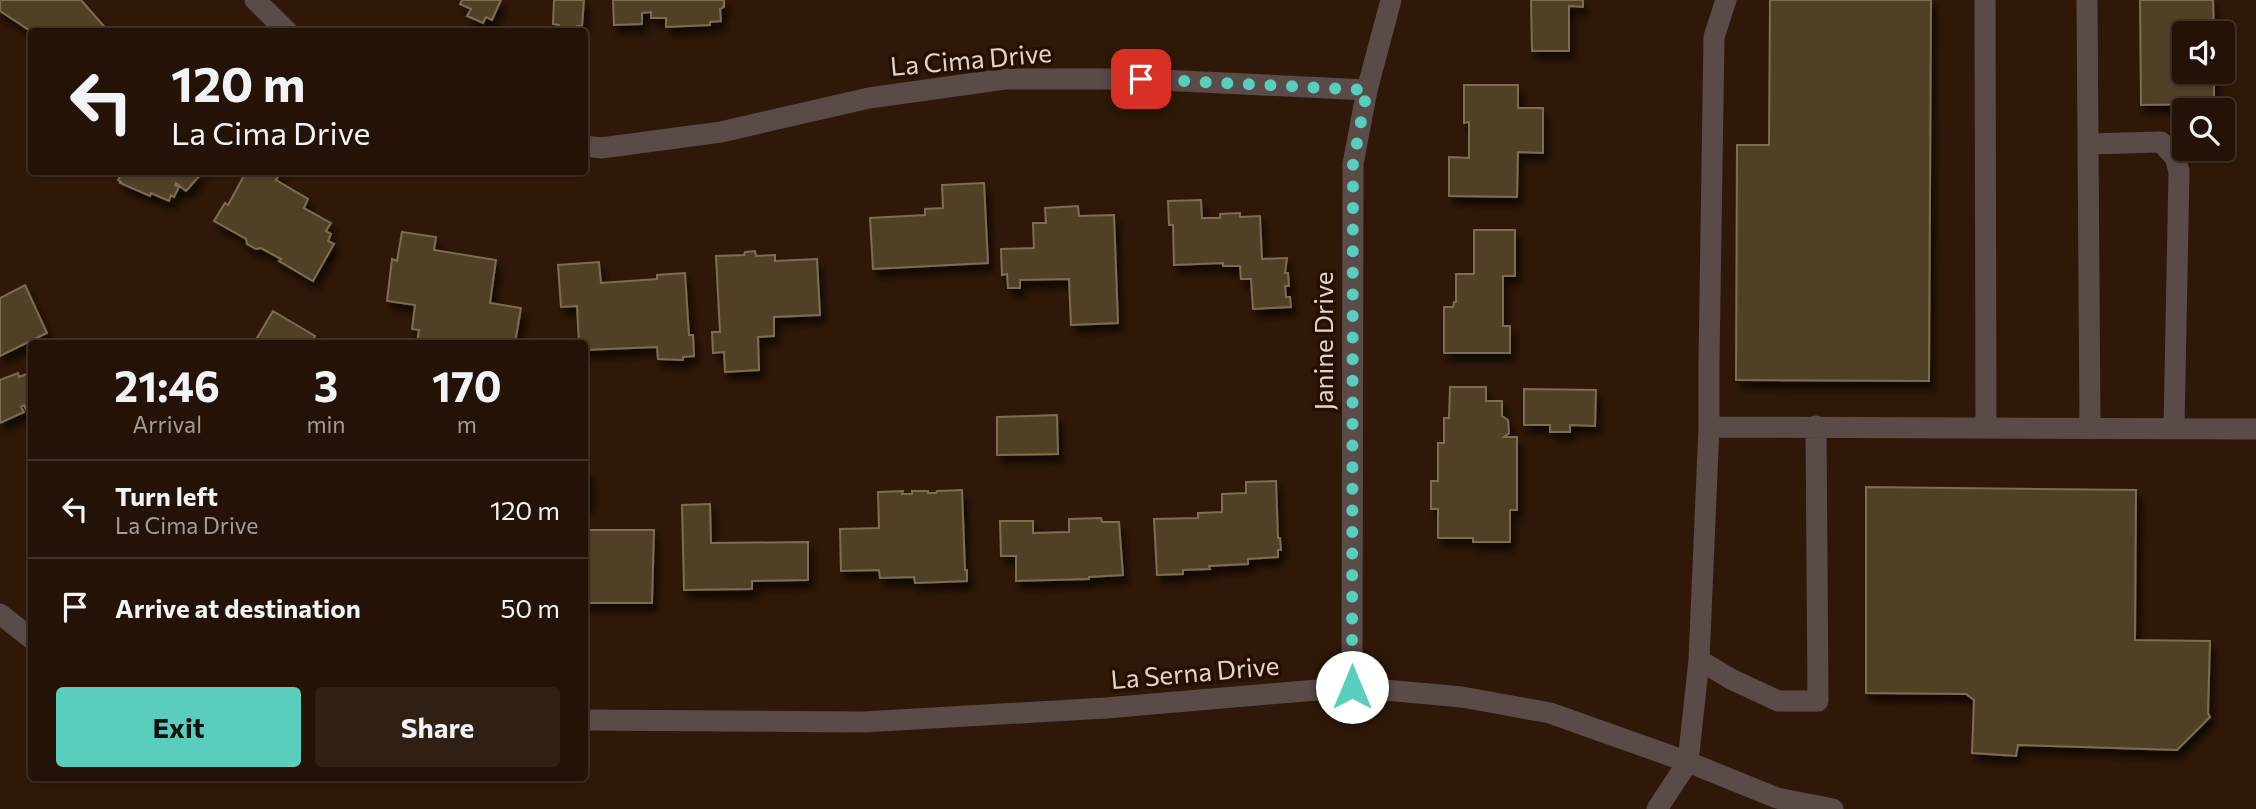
<!DOCTYPE html>
<style>
body{margin:0;font-family:Commissioner,sans-serif;background:#2f2013;color:#f1f3f6;height:100vh;display:flex;flex-direction:column;font-size:26px;white-space:nowrap}
*{box-sizing:border-box;margin:0}
p{font-size:23px;color:#a39e9a}
.icon{flex:none;width:38px;height:38px;fill:none;stroke:currentColor;stroke-width:2;stroke-linecap:round;stroke-linejoin:round}
.map{position:relative;flex:1;overflow:hidden}
.side{position:absolute;left:28px;top:340px;width:560px;height:441px;display:flex;flex-direction:column;background:#231205;border-radius:7px;box-shadow:0 2px 5px #0004,0 0 0 2px #403227}
.side>*{flex:none}
.guide{position:absolute;left:28px;top:28px;width:560px;height:147px;border-radius:7px;box-shadow:0 2px 5px #0004,0 0 0 2px #403227;background:#231205;color:#f1f3f6;overflow:hidden}
.fabs{position:absolute;left:2172px;top:21px;display:grid;gap:14px}
.fabs a{display:grid;place-items:center;width:63px;height:63px;border-radius:7px;background:#231205;box-shadow:0 2px 5px #0004,0 0 0 2px #403227;font-size:35px}
.pin{position:absolute;display:grid;place-items:center;width:60px;height:60px;color:#fff;margin:-30px;border-radius:14px;box-shadow:0 4px 10px #0006}
.me{position:absolute;width:77px;margin:-38px;rotate:0deg;stroke-linejoin:round;filter:drop-shadow(0 0 5px #0008)}
.turn{display:flex;align-items:center;gap:24px;height:147px;padding:0 28px;font-size:32px}
.turn .icon{width:91px;height:91px;stroke-width:2.5}
.turn b{display:block;font-size:49px;line-height:60px}
.eta{display:flex;justify-content:space-evenly;align-items:center;height:119px;text-align:center}
.eta b{font-size:42px;font-weight:700;line-height:49px}
.primary-button{display:flex;gap:14px;margin-top:auto;padding:14px 28px}
.primary-button a{flex:1;height:80px;border-radius:7px;background:#5acebc;color:#111;font-size:28px;font-weight:700;line-height:80px;text-align:center}
.primary-button a+a{background:#2f2013;color:#f1f3f6}
ul{padding:0;list-style:none}
li{display:flex;align-items:center;gap:21px;height:98px;padding:0 28px;border-top:2px solid #403227}
li div{flex:1}
li b{display:block;font-size:26px}
li em{font-style:normal}
.map>svg:first-child{display:block}
.building{fill:#504127;stroke:#7d6d51;stroke-width:2;filter:url(#shadow)}
.lines{fill:none;stroke-linecap:round;stroke-linejoin:round}
.minor{stroke:#5a4b48;stroke-width:21}
.route{stroke:#5acebc;stroke-width:12;stroke-dasharray:0 21.6}
.labels{text-anchor:middle;stroke-width:7;stroke-linejoin:round;paint-order:stroke}
.street-label{font-size:26px;fill:#e3d3c9;stroke:#250f01}
</style>
<div class="map">
<svg width="2256" height="809" viewBox="0 0 2256 809">
<defs>
<filter id="shadow"><feDropShadow dx="4.5" dy="8" stdDeviation="3.5" flood-color="#0009"/></filter>
</defs>
<rect width="100%" height="100%" fill="#2f1807"/>
<path class="building" d="M0,0h81l28,32h-77l-32,-21z
M462,0h39l-9,20 -6,-3 -3,6 -16,-7 4,-7 -11,-5z
M554,0h30l-2,26h-5l-1,5 -17,-1v-5l-6,-1z
M613,0h111v7l-4,2 1,12 -11,1v3l-44,2v-9h-15v-6l-9,1v11l-28,1z
M1531,0h52v7l-14,-1v45h-37z
M1770,0h161l-2,381 -193,-1 1,-235h32z
M2140,0h73l1,33h-30v39h30v32l-73,1z
M1464,85h54v23h25v45l-25,-1 -1,45 -68,-1v-39l20,1v-36l-5,1z
M122,172h81l-17,19 -10,-8 -1,2 4,2 -5,10 -3,-2 -2,6 -18,-8 -1,3 -30,-13 1,-1 -3,-2z
M246,172h35l-5,8 32,19 -4,9 27,15 -5,8 5,3 -3,7 6,3 -21,37 -34,-20 2,-2 -20,-11 -5,1 -9,-5 -1,-5 -32,-18 11,-18 3,2z
M984,183l4,80 -115,6 -3,-51 55,-3v-6l18,-1 -1,-23z
M1201,200l1,18h18v-4l20,-1v4l20,-1 2,43 25,-1 -2,15h3l1,13h-4l1,11h4l1,10 -38,2 -2,-30h-10l-1,-13h-17v-3l-49,2 -1,-40h-4l-1,-24z
M1078,206l1,10 35,-1 4,108 -47,2 -2,-46 -49,1v8h-12l-1,-14 -5,1 -1,-26 33,-1 -1,-25h13l-1,-15z
M1474,230h41v46h-12v50h7v27h-66v-46h9l1,-5h2v-28h18z
M402,232l34,5 -2,13 62,10 -6,43 31,5 -6,35h-23l-16,-3 -1,3h-58l2,-13 -7,-1 3,-24 -28,-4 5,-42 5,2z
M755,251l1,5 19,-1v6l42,-2 3,56 -46,2v19l-16,1 1,33 -34,2 -1,-20 -11,1 -1,-21h8l-4,-76 28,-1 1,-3z
M599,262l2,21 56,-4v-4l28,-2 4,62h4l1,21 -11,1v3l-25,-1 -1,-12 -73,3v-7h-5l-2,-37 -16,1 -3,-42z
M25,285l22,48 -47,23v-58z
M273,311l42,25 -4,7h-57z
M32,372v50l-8,-17 -3,2 3,5 -24,11v-43l18,-7 1,4z
M1450,387h36v14h16v15l6,4 1,13 -5,4h13v73h-7v32h-37v-4h-35v-29h-7v-28h7v-38h6v-25h5z
M1524,389l72,1 -1,36 -25,-1v7h-20v-7h-26z
M1057,415l1,39 -61,1v-38z
M584,470h5v34h-5z
M1276,481l2,57h2l1,12h-3v7l-30,2v5l-39,2 1,3 -27,1v4l-26,1 -3,-56 44,-1v-5l24,-1v-18l24,-1v-11z
M1866,487l270,3 -1,150 75,1 -2,72 2,4 -33,33 -159,-5 -2,11 -44,-3 2,-53 -8,-6 -100,-1z
M962,490l3,80h2v11l-52,2 -1,-6 -34,1 -1,-8 -38,1 -1,-42 39,-1 -1,-36 25,-1 -1,3h10v-3h16v2h8l1,-2z
M710,504l1,39 97,-1v38l-56,1v8l-68,1 -2,-85z
M1101,518l1,4h17l4,53 -34,2v2l-73,2v-25h-15l-1,-35h33v12l36,-1v-13z
M584,530h70l-2,73h-68z"/>
<g class="lines">
<path class="minor" d="M255,0l33,32
M1985,0l1,427
M2087,0l3,427
M2089,144l72,-2 14,15 4,14 -5,257
M584,146l17,2 120,-16 148,-34 136,-19h136l226,11
M1709,427v-66l5,-324 12,-37
M0,614l32,25
M1699,660l32,19 47,22h40l-2,-275
M1352,687l1,-523 14,-74 24,-90
M584,720l280,2 242,-14 246,-21 110,10 88,16 138,49 89,36 56,11
M1657,809l31,-47 11,-102 10,-233 547,2"/>
</g>
<g class="lines">
<path class="route" d="M1141,79l226,11 -14,74 -1,523"/>
</g>
<g class="labels">
<g class="street-label">
<text transform="translate(971 60) rotate(-5)" y="9">La Cima Drive</text>
<text transform="translate(1324 341) rotate(-90)" y="9">Janine Drive</text>
<text transform="translate(1195 673) rotate(-5)" y="9">La Serna Drive</text>
</g>
</g>
</svg>
<div class="fabs">
<a><svg class="icon" aria-label="sound" viewBox="0 0 24 24"><path d="M4 9h4l5-4v14l-5-4H4zM17 9q2 3 0 6"/></svg></a>
<a><svg class="icon" aria-label="search" viewBox="0 0 24 24"><circle cx="10" cy="10" r="6"/><path d="M15 15l6 6"/></svg></a>
</div>
<div class="pin" style="left:1141px;top:79px;background:#d93025"><svg class="icon" aria-label="arrive" viewBox="0 0 24 24"><path d="M6 21V4h12l-3 4 3 4H6"/></svg></div>
<svg class="me" style="left:1352px;top:687px" viewBox="-20 -20 40 40"><circle r="19" fill="#fff"/><path d="M0-13L10 11 0 6-10 11z" fill="#5acebc"/></svg>
<div class="guide">
<div class="turn"><svg class="icon" aria-label="left" viewBox="0 0 24 24"><path d="M17 20v-9H6M10 6l-5 5 5 5"/></svg><div><b>120 m</b>La Cima Drive</div></div>
</div>
<section class="side">
<div class="eta">
<div><b>21:46</b><p>Arrival</p></div>
<div><b>3</b><p>min</p></div>
<div><b>170</b><p>m</p></div>
</div>
<ul>
<li><svg class="icon" aria-label="left" viewBox="0 0 24 24"><path d="M17 20v-9H6M10 6l-5 5 5 5"/></svg><div><b>Turn left</b><p>La Cima Drive</p></div><em>120 m</em></li>
<li><svg class="icon" aria-label="arrive" viewBox="0 0 24 24"><path d="M6 21V4h12l-3 4 3 4H6"/></svg><div><b>Arrive at destination</b></div><em>50 m</em></li>
</ul>
<div class="primary-button"><a>Exit</a><a>Share</a></div>
</section>
</div>
